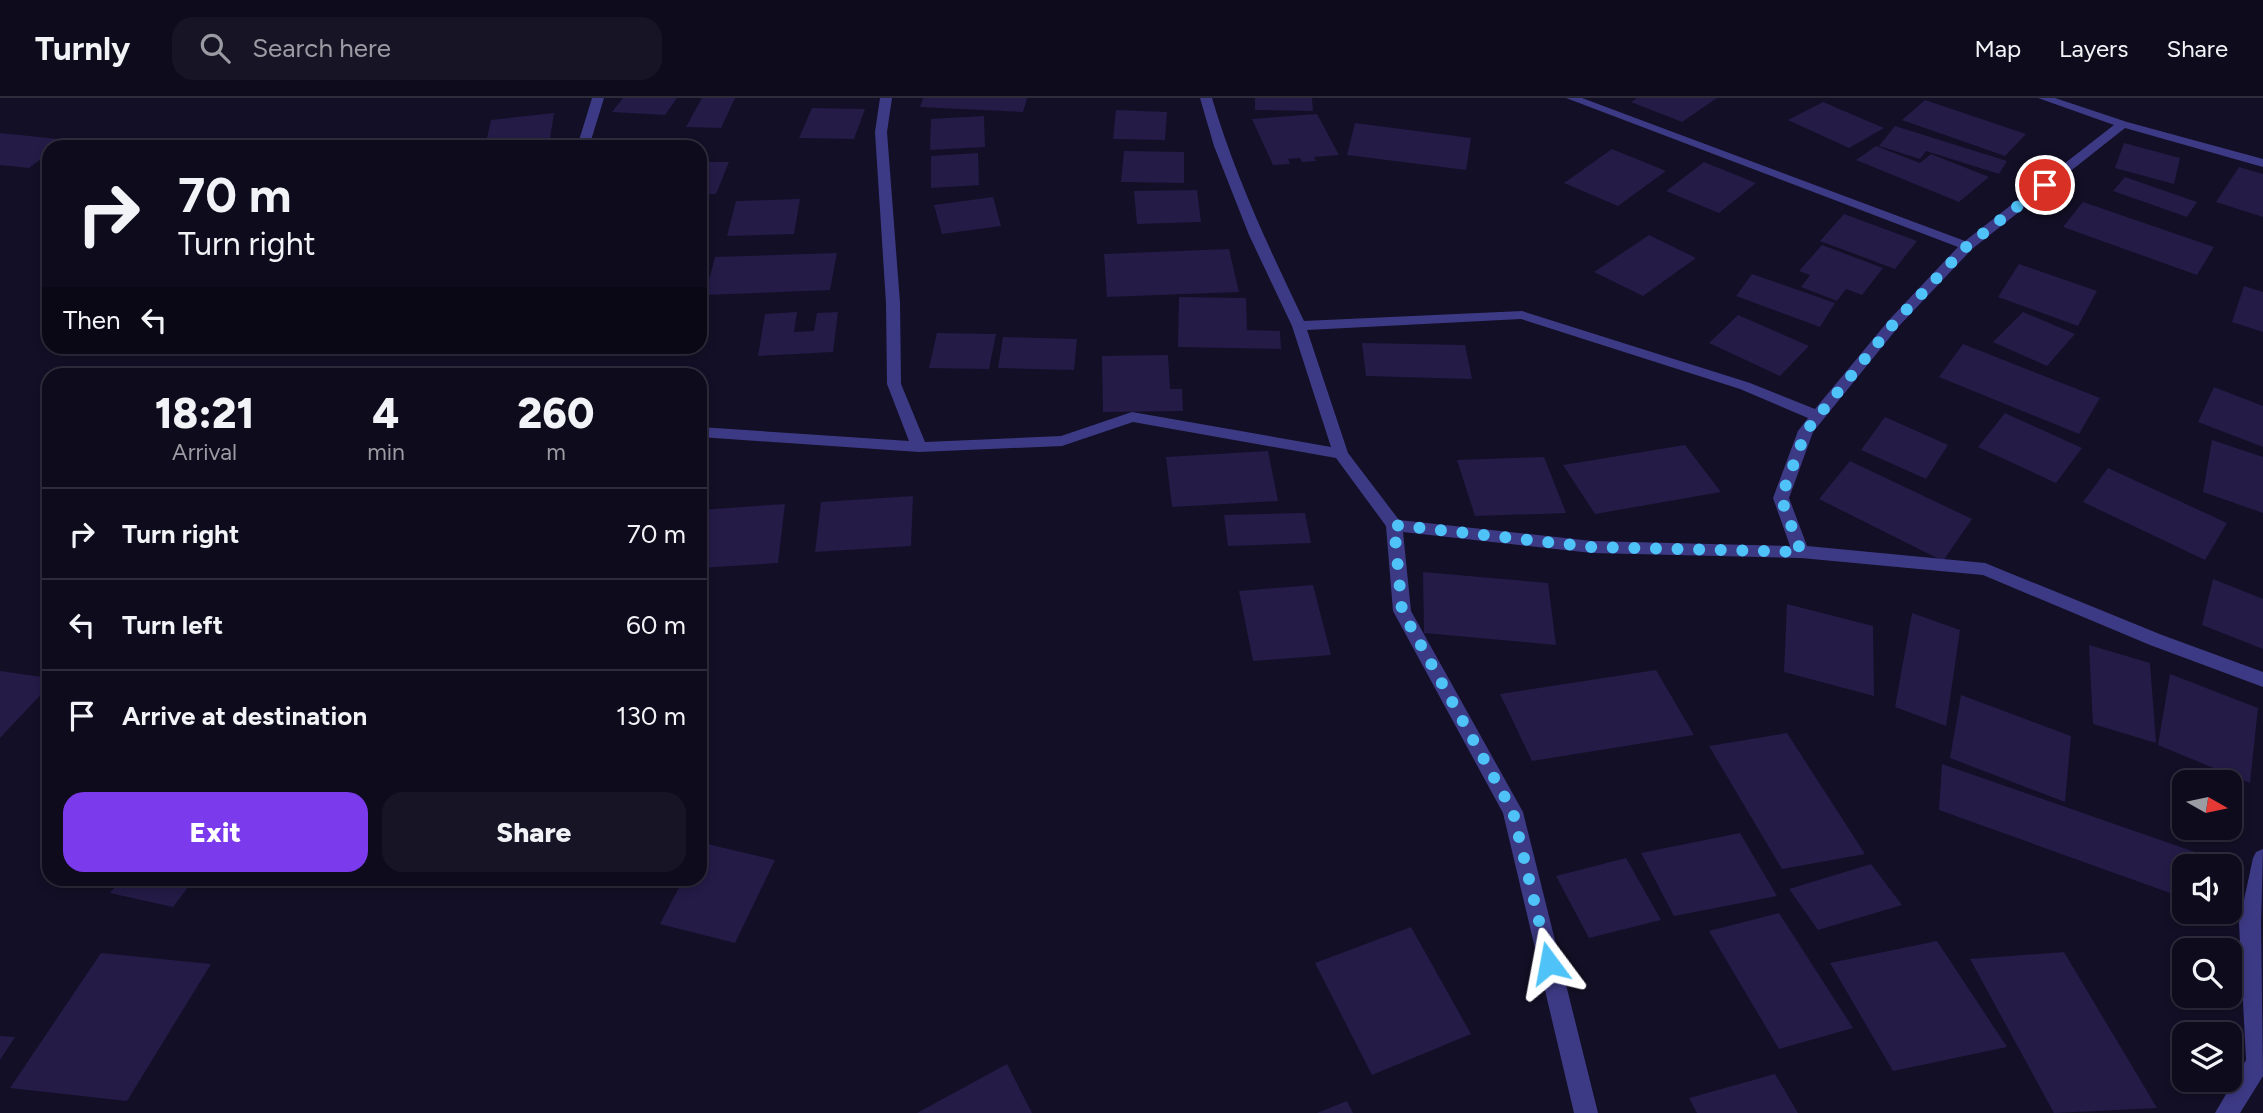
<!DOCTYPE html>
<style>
body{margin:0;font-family:Figtree,sans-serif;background:#171425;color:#f1f3f6;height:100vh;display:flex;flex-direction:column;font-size:26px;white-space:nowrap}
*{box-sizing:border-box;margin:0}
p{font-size:23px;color:#9b9ba3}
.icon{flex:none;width:38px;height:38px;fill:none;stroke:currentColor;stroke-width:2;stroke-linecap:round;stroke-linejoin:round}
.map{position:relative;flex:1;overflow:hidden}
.sheet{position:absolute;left:42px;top:270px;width:665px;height:518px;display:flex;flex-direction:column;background:#0e0b1c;border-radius:21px;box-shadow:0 4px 10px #0003,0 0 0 2px #2e2b3b}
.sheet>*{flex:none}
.hud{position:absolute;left:42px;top:42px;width:665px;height:214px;border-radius:21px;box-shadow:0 4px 10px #0003,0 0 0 2px #2e2b3b;background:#0e0b1c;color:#f1f3f6;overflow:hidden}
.needle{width:46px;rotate:99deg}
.fabs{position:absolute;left:2172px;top:672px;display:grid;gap:14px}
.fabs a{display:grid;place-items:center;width:70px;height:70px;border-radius:14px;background:#0e0b1c;box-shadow:0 4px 10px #0003,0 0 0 2px #2e2b3b;font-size:35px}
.pin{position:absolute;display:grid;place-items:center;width:60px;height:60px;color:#fff;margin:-30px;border:4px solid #fff;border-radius:50%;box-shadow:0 2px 7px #0007}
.me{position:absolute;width:77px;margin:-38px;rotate:347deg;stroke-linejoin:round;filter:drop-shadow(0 0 5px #0008)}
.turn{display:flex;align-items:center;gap:24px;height:147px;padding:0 21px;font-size:32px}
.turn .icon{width:91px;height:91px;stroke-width:2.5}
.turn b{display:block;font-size:49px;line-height:60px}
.then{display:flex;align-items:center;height:66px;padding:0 21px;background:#0003;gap:14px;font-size:26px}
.eta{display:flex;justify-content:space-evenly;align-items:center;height:119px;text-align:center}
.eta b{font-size:42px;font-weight:800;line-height:49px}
.primary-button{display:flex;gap:14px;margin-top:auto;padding:14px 21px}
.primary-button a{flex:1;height:80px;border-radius:21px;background:#7c3aed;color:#fff;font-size:28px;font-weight:800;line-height:80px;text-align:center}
.primary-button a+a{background:#171425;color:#f1f3f6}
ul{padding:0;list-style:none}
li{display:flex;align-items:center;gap:21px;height:91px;padding:0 21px;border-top:2px solid #2e2b3b}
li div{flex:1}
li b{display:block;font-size:26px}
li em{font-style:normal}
header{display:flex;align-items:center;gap:42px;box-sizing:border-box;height:98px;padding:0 35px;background:#0e0b1c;border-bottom:2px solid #2e2b3b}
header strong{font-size:33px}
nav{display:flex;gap:38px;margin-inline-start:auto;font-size:24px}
.search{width:490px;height:63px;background:#171425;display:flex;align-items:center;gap:18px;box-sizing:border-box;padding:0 24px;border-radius:21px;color:#9b9ba3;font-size:26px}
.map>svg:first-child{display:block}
.building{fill:#241b47}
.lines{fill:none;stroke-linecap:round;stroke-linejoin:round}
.street{fill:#3d3a85;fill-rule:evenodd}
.route{stroke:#4fc3f7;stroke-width:12;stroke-dasharray:0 21.6}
</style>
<header>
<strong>Turnly</strong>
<div class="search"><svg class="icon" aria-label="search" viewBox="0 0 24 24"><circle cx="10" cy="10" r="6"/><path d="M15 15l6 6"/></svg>Search here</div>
<nav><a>Map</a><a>Layers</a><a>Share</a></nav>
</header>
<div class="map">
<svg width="2263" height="1015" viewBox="0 0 2263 1015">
<rect width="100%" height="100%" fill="#130f26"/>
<path class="building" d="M623,0h54l-12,17 -53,-3z
M702,0h33l-14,30 -35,-1z
M923,0h104l-4,14 -103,-5z
M1255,0h57l1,13 -58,-1z
M1637,0h80l-35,24 -51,-20z
M1925,2l101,34 -21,22 -103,-36z
M1823,4l61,26 -35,20 -61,-28z
M812,10l53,1 -11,30 -55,-1z
M1116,12l51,2 -2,28 -52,-1z
M554,15l-5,32 -64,2 6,-27z
M1317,16l22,41 -25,2 2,4 -14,1 -2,-4 -12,1 2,5 -17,1 -21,-46z
M984,18l1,31 -55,3 1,-31z
M1355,25l116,15 -5,32 -119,-15z
M1895,28l112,35 -8,13 -73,-23 -6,8 -41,-13z
M0,35l68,7 -11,7h-8v13l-8,-1 -12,9 -29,-3z
M2124,45l56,15 -6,26 -59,-16z
M1876,48l44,17 11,-9 58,23 -30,25 -103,-42z
M1612,51l54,22 -48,35 -54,-23z
M1124,53l60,1v31l-63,-1z
M978,55l1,32 -48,3v-32z
M700,64h29l-13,32h-16z
M1704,64l52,21 -37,30 -53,-22z
M2239,69l24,7v43l-47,-15z
M2125,79l72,25 -10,15 -74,-26z
M1197,92l4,32 -64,2 -3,-33z
M993,99l8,29 -59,8 -8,-29z
M800,101l-6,35 -67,2 9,-35z
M2083,104l131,45 -17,28 -134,-48z
M1844,116l73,27 -22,28 -75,-28z
M1649,137l47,23 -53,38 -49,-24z
M1822,147l61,23 -21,27 -16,-6 -9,12 -36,-14 9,-12 -11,-4z
M1229,151l10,43 -132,5 -3,-43z
M837,155l-7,37 -125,5 10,-38z
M2019,166l78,27 -19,35 -80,-29z
M1752,176l83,29 -15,24 -84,-31z
M2244,188l19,6v40l-31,-10z
M1179,199l67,1 1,32 33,1 1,18 -103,-2z
M797,214l-3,20 20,-1 3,-18 21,-1 -5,40 -75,4 7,-42z
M2023,214l52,22 -28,32 -54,-24z
M1738,217l71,31 -29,30 -71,-33z
M937,235l59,1 -7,35 -60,-1z
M1003,239l74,2 -3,31 -76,-2z
M1362,245l103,2 7,34 -106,-3z
M1963,246l137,54 -21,36 -140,-57z
M1168,257l2,34h12l1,22 -80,1 -1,-56z
M2214,289l49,19v41l-65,-25z
M2005,315l77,35 -26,35 -78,-36z
M1885,319l63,28 -22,34 -65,-29z
M2212,342l51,17v56l-60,-21z
M1685,347l36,47 -126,22 -32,-49z
M1268,353l10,50 -106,6 -6,-50z
M1544,359l22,56 -91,3 -18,-56z
M1850,363l122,58 -29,42 -124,-62z
M2108,370l119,55 -22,37 -122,-58z
M913,398l-2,50 -96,6 6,-50z
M785,406l-7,59 -78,5v-58z
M1305,415l6,30 -83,3 -4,-31z
M1423,474l125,11 8,62 -132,-12z
M2213,481l50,20v50l-61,-24z
M1313,487l18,70 -78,6 -14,-70z
M1787,506l86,22 1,70 -90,-24z
M1912,515l48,17 -14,96 -51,-19z
M2089,547l61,18 6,80 -63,-19z
M1656,572l38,65 -162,26 -32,-67z
M0,573l49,7v8l-49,52z
M2170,576l88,34 -8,75 -92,-38z
M1961,597l110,41 -6,66 -115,-44z
M1787,635l78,121 -83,15 -73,-123z
M1942,666l270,94 1,8h-29v32l-245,-88z
M1740,735l37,63 -103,20 -33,-63z
M703,745l72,17 -40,83 -75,-19 24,-46h16z
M1626,760l35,62 -72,18 -33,-62z
M1871,766l31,41 -84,25 -29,-41z
M122,780h73l-22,29 -63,-14z
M1779,815l74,115 -74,21 -70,-118z
M1411,829l60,107 -99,41 -57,-112z
M1937,843l70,106 -114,24 -63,-108z
M2064,854l93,156 -103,5 -84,-154z
M101,855l110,11 -84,137 -117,-13z
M0,938l15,1 -15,23z
M1007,966l25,49h-115z
M1775,976l23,39h-101l-8,-15z
M1347,1003l6,12h-36z"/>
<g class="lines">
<path class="street" d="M592,0h12l-15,49h-12z
M880,0h12l-5,34 13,171 1,81 24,58 136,-6 71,-24 199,35 -39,-121 -43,-91 -35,-89 -14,-48h12c23,78 57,150 92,223l218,-10 228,72 65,26 74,-89 69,-73 -392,-149h16l383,143 149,-116 -76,-27h17l72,24 136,37v8l-138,-39 -153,121 -73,77 -86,106 -24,66 18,48 178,17 177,72 101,37v15l-113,-42 -167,-70 -182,-17 -209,-5 -189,-21 8,79 112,201 75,301h-24l-71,-300 -110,-202 -7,-85 -50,-68 -203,-36 -71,24 -143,6 -219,-15v-10l209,14 -22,-57 -1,-81 -11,-171zM1521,221l219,70 68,29 -10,13 -25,67 17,48 -198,-5 -193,-21 -51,-67 -41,-123z
M2263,751l-2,74 2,153 -23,37h-25l31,-53 -7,-137 14,-65 3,-6z"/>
</g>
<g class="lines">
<path class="route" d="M1549,865l-36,-151 -111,-201 -8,-86 198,22 209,5 -20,-54 25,-67 88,-108 73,-77 78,-61"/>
</g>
</svg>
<div class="fabs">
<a><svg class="needle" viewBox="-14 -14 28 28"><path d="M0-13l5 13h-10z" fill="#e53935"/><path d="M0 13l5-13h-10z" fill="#9b9ba3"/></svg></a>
<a><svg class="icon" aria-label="sound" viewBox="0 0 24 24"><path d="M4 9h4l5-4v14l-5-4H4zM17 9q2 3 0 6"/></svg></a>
<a><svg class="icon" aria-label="search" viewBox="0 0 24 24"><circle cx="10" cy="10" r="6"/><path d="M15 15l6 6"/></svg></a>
<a><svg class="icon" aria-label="layers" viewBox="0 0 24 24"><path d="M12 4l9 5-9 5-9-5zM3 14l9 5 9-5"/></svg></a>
</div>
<div class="pin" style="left:2045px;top:87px;background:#d93025"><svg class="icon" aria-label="arrive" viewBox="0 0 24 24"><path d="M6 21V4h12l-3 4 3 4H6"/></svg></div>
<svg class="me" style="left:1549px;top:865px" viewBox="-20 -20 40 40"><path d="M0-17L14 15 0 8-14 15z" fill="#4fc3f7" stroke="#fff" stroke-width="4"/></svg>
<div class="hud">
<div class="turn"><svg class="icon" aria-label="right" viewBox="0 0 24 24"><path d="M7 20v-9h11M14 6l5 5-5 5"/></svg><div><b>70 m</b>Turn right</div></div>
<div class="then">Then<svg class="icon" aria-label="left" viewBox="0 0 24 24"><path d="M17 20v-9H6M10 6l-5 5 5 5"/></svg></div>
</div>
<section class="sheet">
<div class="eta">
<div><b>18:21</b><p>Arrival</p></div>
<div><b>4</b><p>min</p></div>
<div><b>260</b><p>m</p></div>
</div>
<ul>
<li><svg class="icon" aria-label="right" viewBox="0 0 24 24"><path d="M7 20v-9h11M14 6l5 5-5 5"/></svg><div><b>Turn right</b></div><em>70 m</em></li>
<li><svg class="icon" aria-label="left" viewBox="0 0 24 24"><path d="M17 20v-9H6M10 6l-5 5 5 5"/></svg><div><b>Turn left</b></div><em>60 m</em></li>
<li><svg class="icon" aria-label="arrive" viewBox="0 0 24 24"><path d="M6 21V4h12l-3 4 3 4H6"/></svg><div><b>Arrive at destination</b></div><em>130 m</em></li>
</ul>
<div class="primary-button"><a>Exit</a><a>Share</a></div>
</section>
</div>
